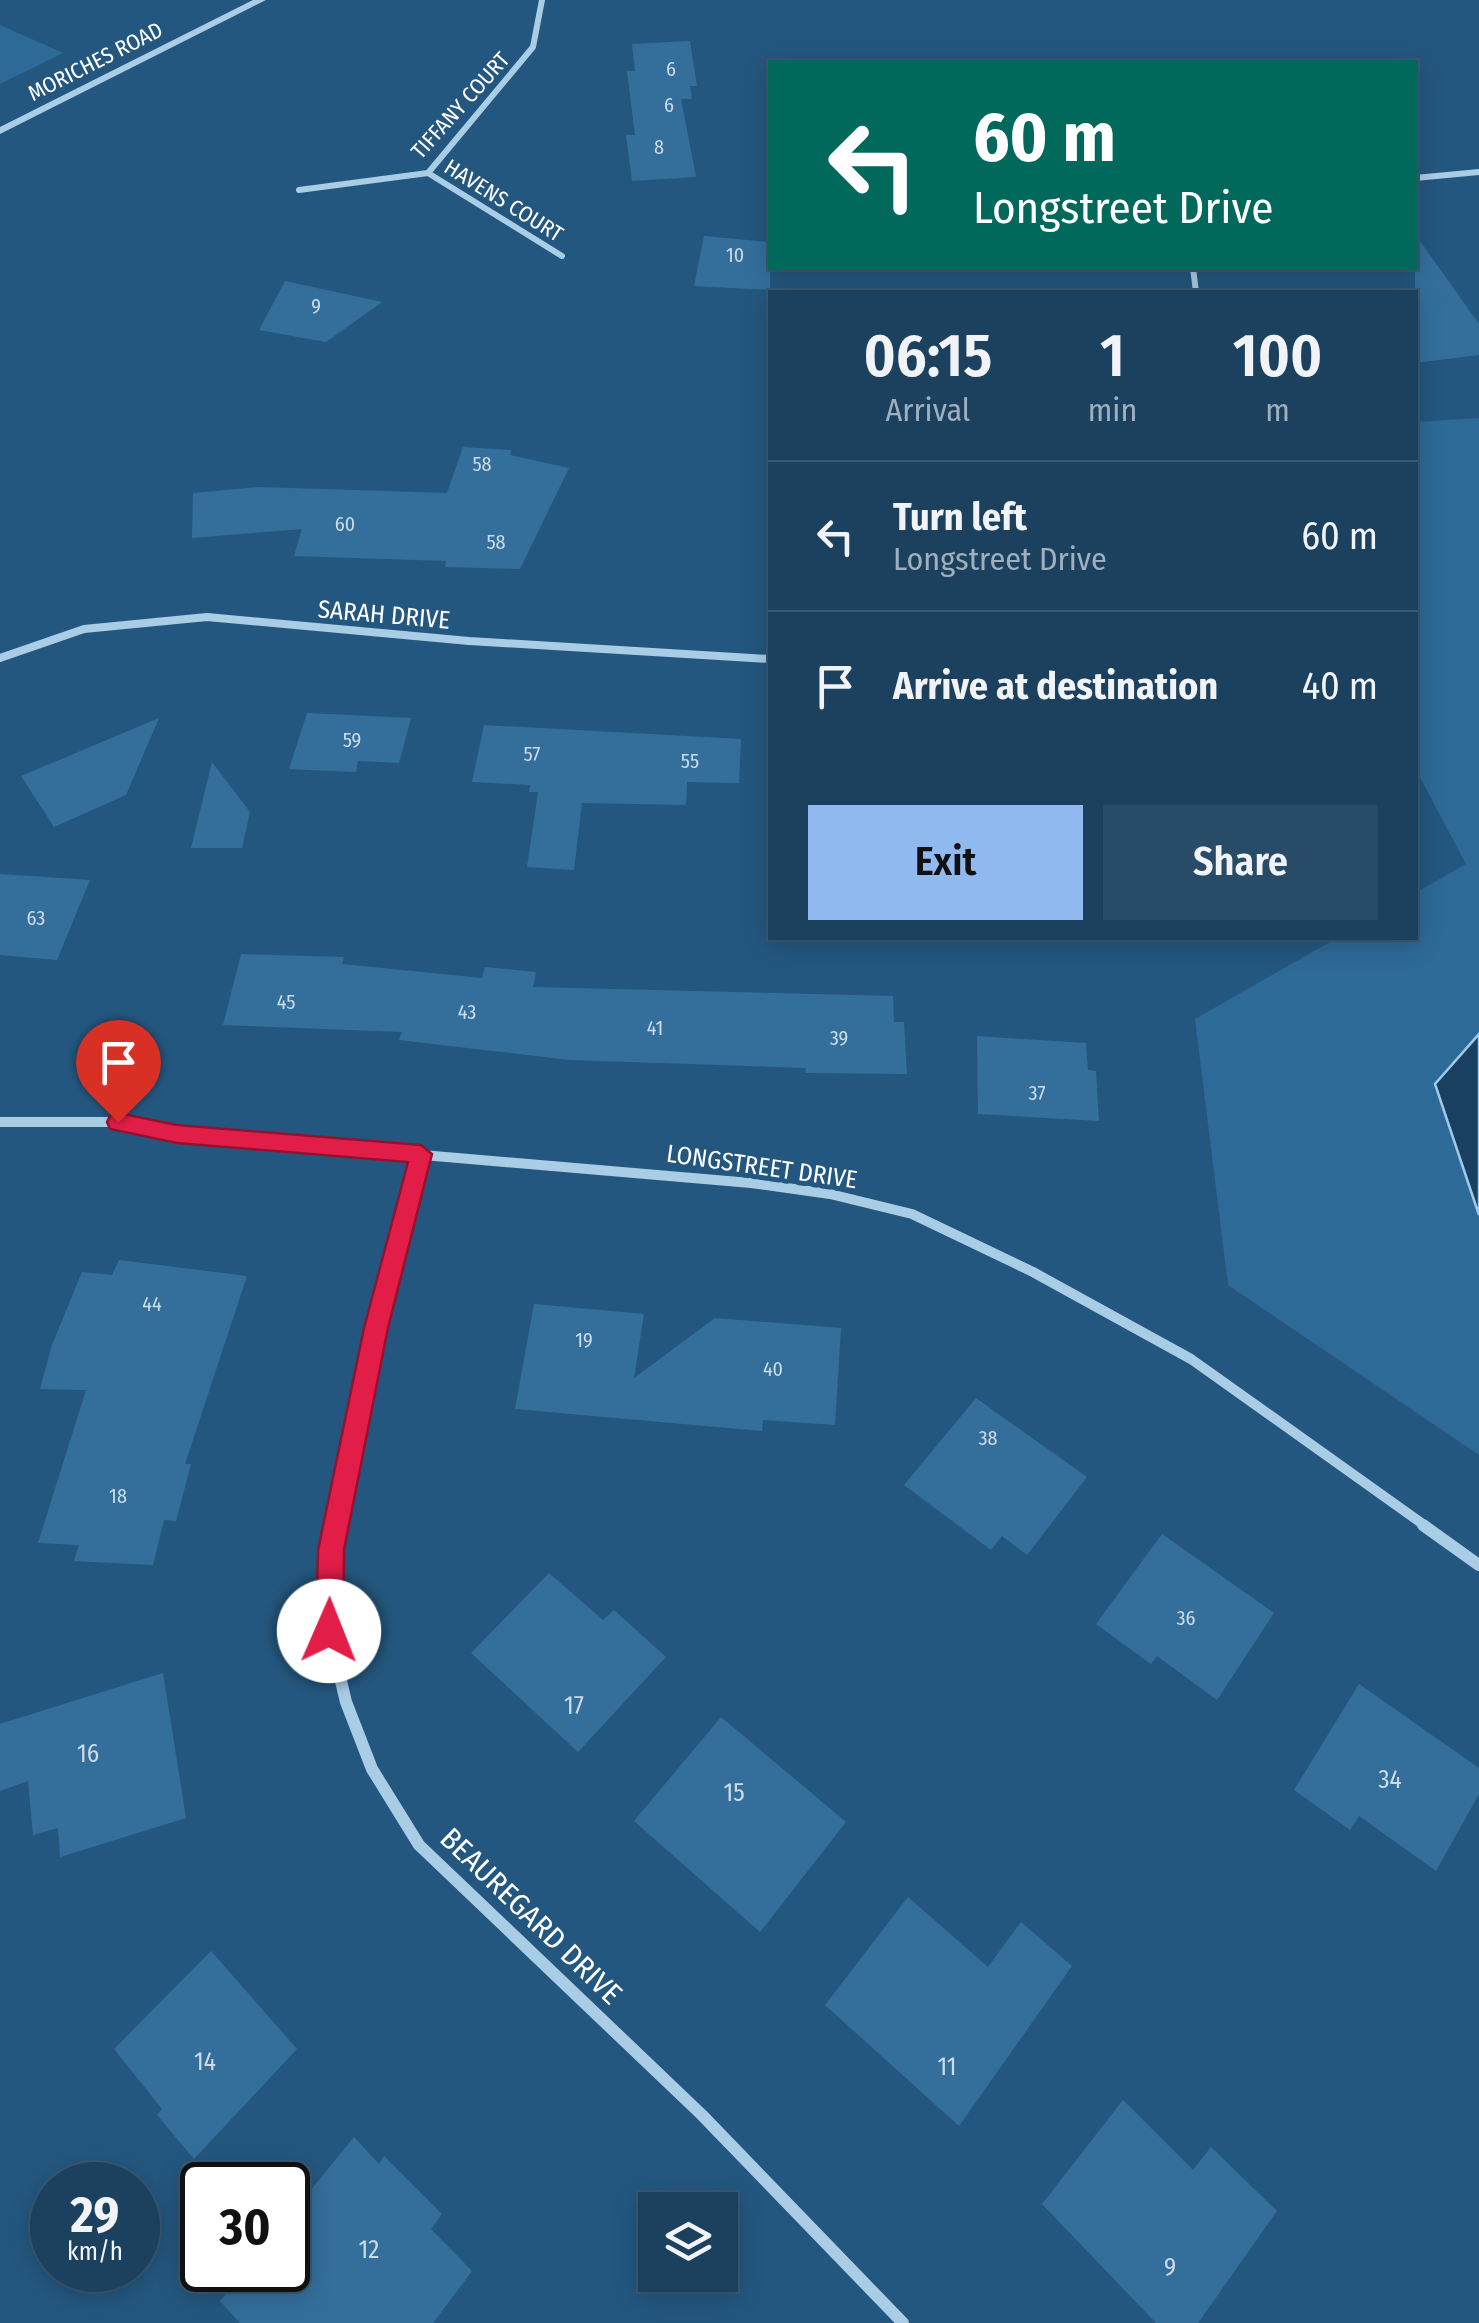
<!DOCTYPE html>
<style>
body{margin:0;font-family:"Fira Sans Condensed",sans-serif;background:#284c68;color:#f1f3f6;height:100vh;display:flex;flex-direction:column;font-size:38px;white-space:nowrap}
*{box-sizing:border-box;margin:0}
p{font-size:32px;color:#a0afbd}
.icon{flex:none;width:55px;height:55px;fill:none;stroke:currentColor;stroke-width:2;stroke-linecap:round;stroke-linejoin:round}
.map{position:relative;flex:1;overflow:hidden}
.drawer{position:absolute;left:768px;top:290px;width:650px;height:650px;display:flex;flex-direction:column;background:#1b415f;border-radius:0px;box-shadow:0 5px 25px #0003,0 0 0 2px #395a74}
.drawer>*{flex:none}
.banner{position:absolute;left:768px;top:60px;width:650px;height:210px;border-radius:0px;box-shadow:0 5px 25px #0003,0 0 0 2px #395a74;background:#00695c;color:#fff;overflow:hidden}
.buttons{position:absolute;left:638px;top:2192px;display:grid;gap:20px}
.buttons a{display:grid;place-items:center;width:100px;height:100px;border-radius:0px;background:#1b415f;box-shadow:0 5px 25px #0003,0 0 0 2px #395a74;font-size:50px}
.speed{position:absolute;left:30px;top:2162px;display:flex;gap:20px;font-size:50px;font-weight:700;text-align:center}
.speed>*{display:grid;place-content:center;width:130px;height:130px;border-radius:50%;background:#1b415f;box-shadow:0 5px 25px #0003,0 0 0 2px #395a74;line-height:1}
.speed small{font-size:25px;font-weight:400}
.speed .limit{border:5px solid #111;border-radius:15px;background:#fff;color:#111}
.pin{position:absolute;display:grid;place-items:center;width:85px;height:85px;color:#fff;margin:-102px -42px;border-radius:50% 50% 50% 0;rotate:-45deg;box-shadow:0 0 10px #0007}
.pin .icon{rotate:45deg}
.me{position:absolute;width:110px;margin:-55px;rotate:1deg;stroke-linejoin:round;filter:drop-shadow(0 0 8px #0008)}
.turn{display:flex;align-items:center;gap:35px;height:210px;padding:0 40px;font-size:45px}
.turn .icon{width:130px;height:130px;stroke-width:2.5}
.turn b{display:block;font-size:70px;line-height:85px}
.eta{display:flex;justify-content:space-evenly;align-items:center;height:170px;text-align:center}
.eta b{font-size:60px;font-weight:600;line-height:70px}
.action{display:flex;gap:20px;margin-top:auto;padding:20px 40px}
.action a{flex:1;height:115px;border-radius:0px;background:#90b9f0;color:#111;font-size:40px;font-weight:600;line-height:115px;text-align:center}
.action a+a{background:#284c68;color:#f1f3f6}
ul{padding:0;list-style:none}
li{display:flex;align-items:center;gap:30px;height:150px;padding:0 40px;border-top:2px solid #395a74}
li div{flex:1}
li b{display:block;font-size:38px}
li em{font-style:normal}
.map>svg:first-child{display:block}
.green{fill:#2e6a97}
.water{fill:#194060;stroke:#9fc9e7;stroke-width:2.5}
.building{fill:#346f9c}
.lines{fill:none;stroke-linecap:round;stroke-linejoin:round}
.minor-far3{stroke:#aacde6;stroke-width:6}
.minor-far2{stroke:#aacde6;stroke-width:8}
.minor-far1{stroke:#aacde6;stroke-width:10}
.minor{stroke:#aacde6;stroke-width:12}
.tertiary{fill:#aacde6;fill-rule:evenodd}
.route{fill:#e11d48;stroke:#92132f;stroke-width:2.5}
.labels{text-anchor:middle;stroke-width:10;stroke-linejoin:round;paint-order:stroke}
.number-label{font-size:20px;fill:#ccdbe6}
.far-street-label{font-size:22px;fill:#fff;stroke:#24577f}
.street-label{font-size:25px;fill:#fff;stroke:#24577f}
.near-number-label{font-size:25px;fill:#ccdbe6}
.near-street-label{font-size:30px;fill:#fff;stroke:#24577f}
</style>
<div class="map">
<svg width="1479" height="2323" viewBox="0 0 1479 2323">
<rect width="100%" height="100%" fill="#24577f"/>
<path class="green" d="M0,25l63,28 -63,31z
M1479,418v616l-44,50 44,131v240l-251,-170 -33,-266 142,-81h78v-45l51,-29 -51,-96v-346z"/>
<path class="water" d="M1479,1034v181l-44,-131z"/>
<path class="building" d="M690,41l7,45h-7l2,13h-11l15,78 -64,4 -6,-46h9l-8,-64h8l-3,-27z
M1415,234l64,90v31l-64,8z
M704,236l66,6v48l-76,-4z
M285,281l97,21 -56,40 -67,-12z
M463,447l48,3 -1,5 59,13 -49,101 -75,-2 1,-6 -152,-5 8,-27 -110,9 1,-45 66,-6 188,6z
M307,713l104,5 -12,45 -41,-2 -2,11 -67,-3z
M159,718l-33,77 -72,32 -33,-51z
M484,725l257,14 -2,44 -52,-1 -1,23 -104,-2 -8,67 -47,-3 11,-75h-9l1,-7 -58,-3z
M212,762l38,50 -8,36h-51z
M0,874l90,6 -33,80 -57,-5z
M241,954l103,3 -2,7 140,14 3,-11 51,5 -3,15 360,9 1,26h10l3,52 -102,-1 1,-5 -236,-8 -171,-20 3,-8 -179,-7z
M977,1036l109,7 2,27 8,1 3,50 -121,-7z
M119,1260l128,16 -62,188h6l-15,57 -12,-1 -11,45 -79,-4 5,-16 -41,-2 48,-153 -46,-1 12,-44 30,-73 30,3z
M534,1304l110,10 -10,64 81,-60 126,10 -6,97 -72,-5 -1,11 -247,-22z
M976,1398l111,79 -60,78 -25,-19 -11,14 -87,-65z
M1162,1534l112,79 -57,87 -60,-44 -6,8 -55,-40z
M549,1573l54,47 11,-10 52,47 -88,95 -107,-99z
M163,1673l23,145 -126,39 -2,-29 -25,7 -5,-54 -28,10v-67z
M1359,1684l120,84v26l-43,77 -77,-55 -9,14 -56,-40z
M721,1717l125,105 -86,110 -126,-111z
M908,1897l80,70 33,-45 51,44 -113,160 -134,-121z
M211,1951l86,98 -103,110 -37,-44 5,-6 -48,-60z
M1123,2100l70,70 18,-23 66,64 -79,112h-42l-114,-119z
M354,2137l25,27 5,-8 58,58 -11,15 41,42 -39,52h-193l-20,-22 25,-31h43v-52z"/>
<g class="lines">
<path class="minor-far3" d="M428,173l134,83
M1415,178l64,-6
M299,190l129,-17 105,-126 9,-47
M1193,268l3,24"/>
<path class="minor-far2" d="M0,658l84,-29 123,-12 262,24 301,18"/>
<path class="minor-far1" d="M0,1122h118l59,12 574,49 79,11 82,20 121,58 158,87 236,168
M335,1527l41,-199 45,-174"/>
<path class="minor" d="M336,1525l-5,24 -2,82 17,71 26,67 47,76 283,270 201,208
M1423,1525l56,40"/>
<path class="tertiary" d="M253,0h13l-266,134v-7z"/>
</g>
<path class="route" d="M118,1113l59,12 244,20 11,9 -44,174 -44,222 -1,81 -4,9 -10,4 -9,-4 -4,-9 2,-81 46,-222 44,-166 -231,-19 -67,-14 -3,-7 3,-6z"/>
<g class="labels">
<g class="number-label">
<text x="671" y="76">6</text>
<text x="669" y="112">6</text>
<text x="659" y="154">8</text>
<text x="735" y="262">10</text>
<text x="316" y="313">9</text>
<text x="482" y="471">58</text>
<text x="345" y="531">60</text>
<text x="496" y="549">58</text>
<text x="352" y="747">59</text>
<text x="532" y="761">57</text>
<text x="690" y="768">55</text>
<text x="36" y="925">63</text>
<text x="286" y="1009">45</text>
<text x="467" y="1019">43</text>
<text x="655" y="1035">41</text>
<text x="839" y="1045">39</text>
<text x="1037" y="1100">37</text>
<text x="152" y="1311">44</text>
<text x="584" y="1347">19</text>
<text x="773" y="1376">40</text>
<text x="988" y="1445">38</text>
<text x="118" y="1503">18</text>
<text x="1186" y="1625">36</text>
</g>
<g class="far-street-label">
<text transform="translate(95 61) rotate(-27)" y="8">MORICHES ROAD</text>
<text transform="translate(460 105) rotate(-48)" y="8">TIFFANY COURT</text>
<text transform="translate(504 200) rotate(32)" y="8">HAVENS COURT</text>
</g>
<g class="street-label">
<text transform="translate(384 614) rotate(5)" y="9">SARAH DRIVE</text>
<text transform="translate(762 1166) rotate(8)" y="9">LONGSTREET DRIVE</text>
</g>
<g class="near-number-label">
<text x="574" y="1714">17</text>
<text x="88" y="1762">16</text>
<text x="1390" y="1788">34</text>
<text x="734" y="1801">15</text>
<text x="205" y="2070">14</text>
<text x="947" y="2075">11</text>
<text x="369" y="2258">12</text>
<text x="1170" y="2276">9</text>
</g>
<g class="near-street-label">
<text transform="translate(531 1916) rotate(44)" y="10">BEAUREGARD DRIVE</text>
</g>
</g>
</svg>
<div class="buttons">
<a><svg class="icon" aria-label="layers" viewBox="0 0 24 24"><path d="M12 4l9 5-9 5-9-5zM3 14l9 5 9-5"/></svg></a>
</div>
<div class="speed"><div>29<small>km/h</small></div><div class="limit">30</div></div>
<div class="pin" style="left:118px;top:1122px;background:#d93025"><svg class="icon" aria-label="arrive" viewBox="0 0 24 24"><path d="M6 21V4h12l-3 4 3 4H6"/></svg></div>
<svg class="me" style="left:329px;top:1631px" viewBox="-20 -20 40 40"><circle r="19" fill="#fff"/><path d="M0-13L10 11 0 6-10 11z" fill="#e11d48"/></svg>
<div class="banner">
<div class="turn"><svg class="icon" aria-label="left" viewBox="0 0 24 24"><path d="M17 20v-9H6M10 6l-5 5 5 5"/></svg><div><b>60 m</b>Longstreet Drive</div></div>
</div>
<section class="drawer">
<div class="eta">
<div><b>06:15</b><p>Arrival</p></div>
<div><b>1</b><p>min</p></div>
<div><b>100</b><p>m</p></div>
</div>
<ul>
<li><svg class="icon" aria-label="left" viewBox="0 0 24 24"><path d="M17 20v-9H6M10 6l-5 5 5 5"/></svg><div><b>Turn left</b><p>Longstreet Drive</p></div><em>60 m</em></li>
<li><svg class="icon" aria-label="arrive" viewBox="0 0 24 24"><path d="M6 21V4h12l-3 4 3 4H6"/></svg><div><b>Arrive at destination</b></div><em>40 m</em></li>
</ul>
<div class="action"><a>Exit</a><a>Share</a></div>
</section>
</div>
